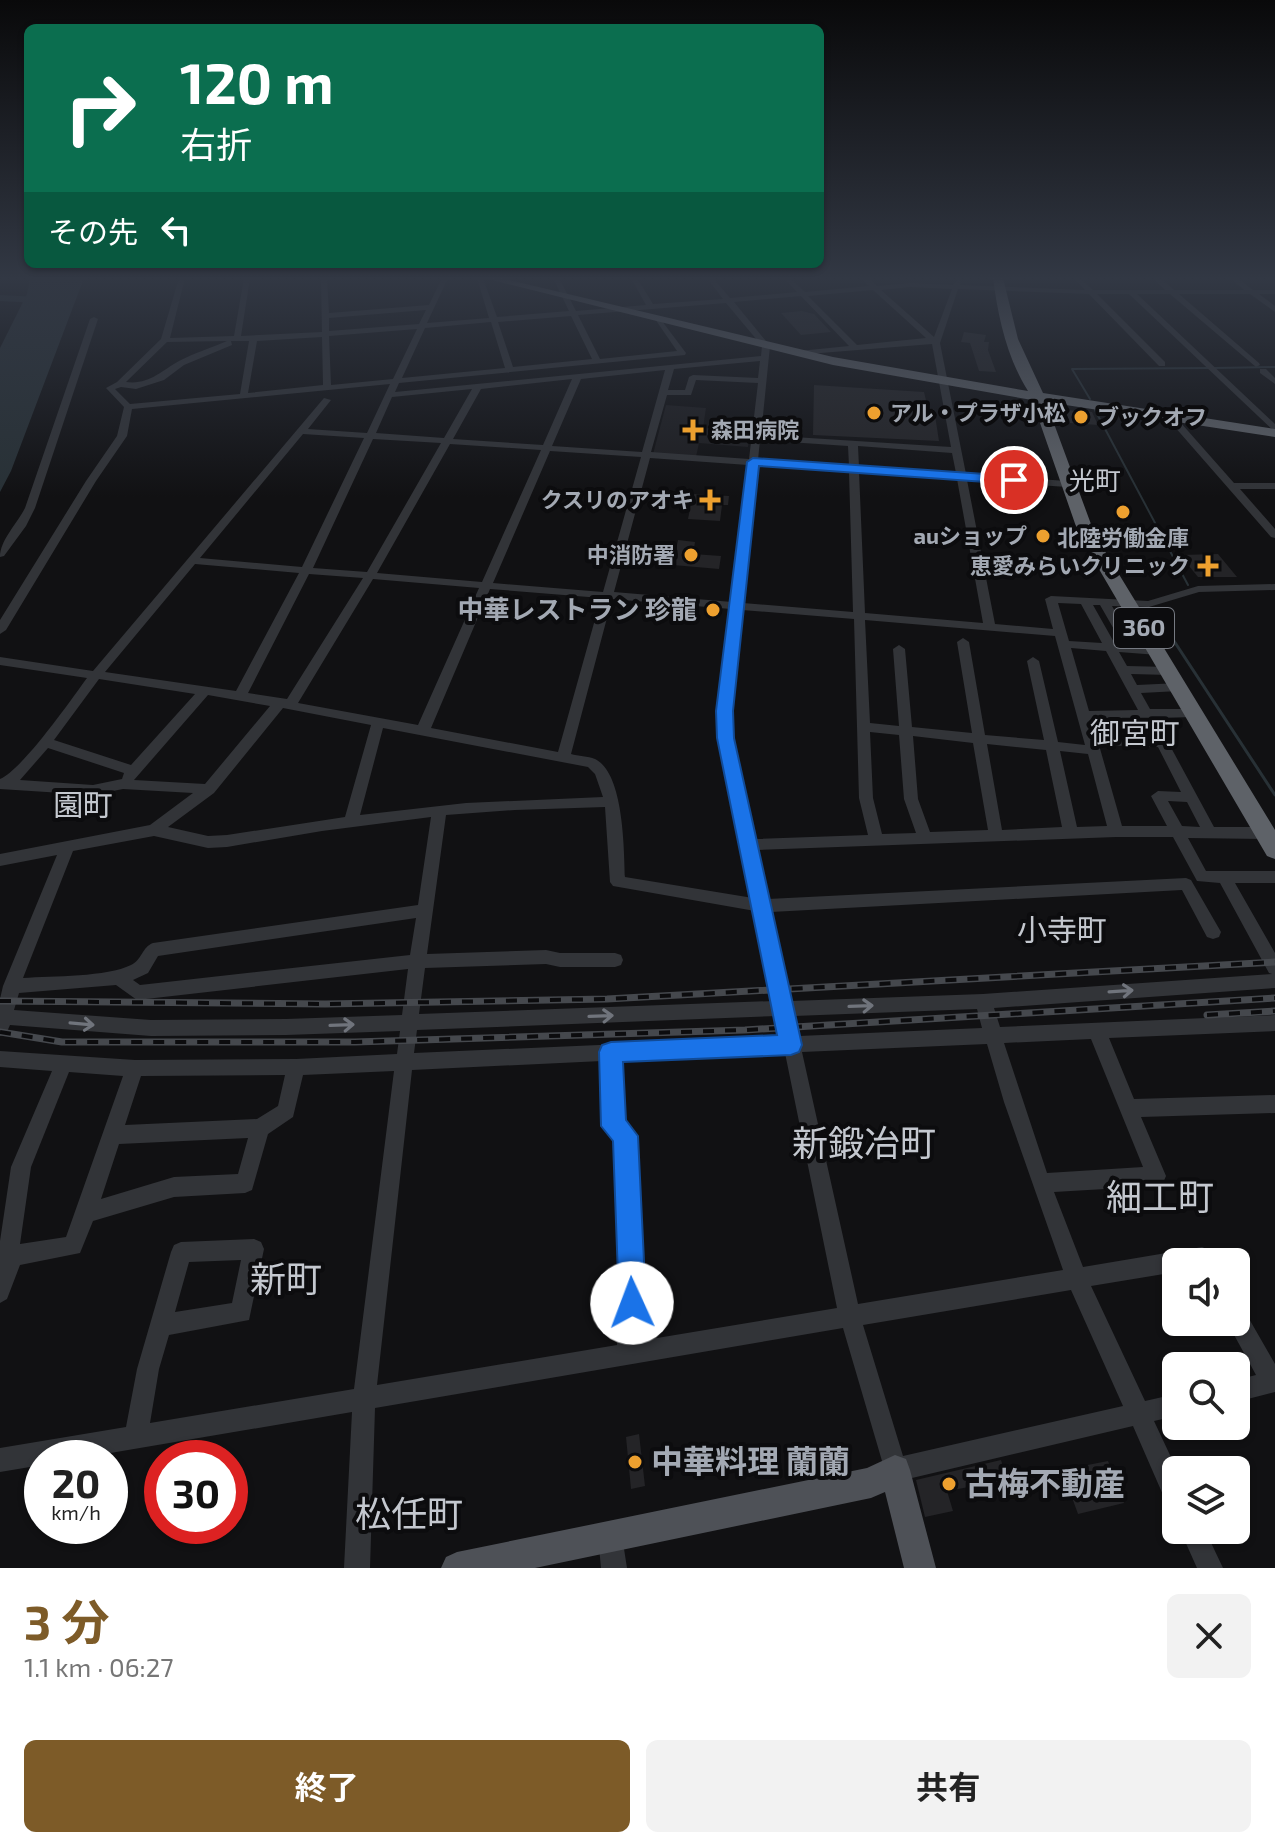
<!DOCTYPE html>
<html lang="ja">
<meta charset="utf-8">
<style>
body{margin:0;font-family:"Exo 2","Noto Sans JP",sans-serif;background:#f2f2f2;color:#222;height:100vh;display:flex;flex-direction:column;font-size:30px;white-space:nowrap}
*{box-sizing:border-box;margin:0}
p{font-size:26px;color:#767676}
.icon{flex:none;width:44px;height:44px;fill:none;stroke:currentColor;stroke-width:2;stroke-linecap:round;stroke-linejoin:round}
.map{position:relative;height:1568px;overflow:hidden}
.panel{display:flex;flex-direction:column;background:#fff;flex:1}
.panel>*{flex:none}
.banner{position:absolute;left:24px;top:24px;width:800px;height:244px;border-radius:12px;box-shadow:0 2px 6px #0004;background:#0b6e4f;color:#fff;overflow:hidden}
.fabs{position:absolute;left:1162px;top:1248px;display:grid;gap:16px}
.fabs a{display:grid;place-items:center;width:88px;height:88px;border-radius:12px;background:#fff;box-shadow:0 2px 6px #0004;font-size:40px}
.speed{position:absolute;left:24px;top:1440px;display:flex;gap:16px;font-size:40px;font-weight:700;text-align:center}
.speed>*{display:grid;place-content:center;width:104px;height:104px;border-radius:50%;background:#fff;box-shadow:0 2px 6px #0004;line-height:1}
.speed small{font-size:20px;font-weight:400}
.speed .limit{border:12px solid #d22;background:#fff;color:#111}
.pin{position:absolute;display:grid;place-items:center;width:68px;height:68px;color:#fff;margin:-34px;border:4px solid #fff;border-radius:50%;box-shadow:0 2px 8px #0007}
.me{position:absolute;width:88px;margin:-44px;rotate:358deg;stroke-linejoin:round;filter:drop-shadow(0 0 6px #0008)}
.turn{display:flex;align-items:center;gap:28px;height:168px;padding:0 24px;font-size:36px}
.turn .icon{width:104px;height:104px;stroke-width:2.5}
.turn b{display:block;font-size:56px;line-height:68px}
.then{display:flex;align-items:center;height:76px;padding:0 24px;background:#0003;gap:16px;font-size:30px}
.round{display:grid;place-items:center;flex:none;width:84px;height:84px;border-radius:12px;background:#f2f2f2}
.summary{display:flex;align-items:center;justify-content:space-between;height:136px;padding:0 24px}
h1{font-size:48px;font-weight:700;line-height:60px;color:#7d5b28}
.primary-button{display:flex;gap:16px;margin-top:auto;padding:16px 24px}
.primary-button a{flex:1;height:92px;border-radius:12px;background:#7d5b28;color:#fff;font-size:32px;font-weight:700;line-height:92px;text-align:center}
.primary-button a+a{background:#f2f2f2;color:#222}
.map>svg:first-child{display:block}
.built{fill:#1d1d20}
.water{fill:#283136}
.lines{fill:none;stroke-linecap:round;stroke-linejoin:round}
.stream-far1{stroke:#283136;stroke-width:2}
.stream{stroke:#283136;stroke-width:3}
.river{fill:#283136;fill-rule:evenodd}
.building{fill:#242427}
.minor{fill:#323438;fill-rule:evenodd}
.major{fill:#4e5157;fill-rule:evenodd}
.highway{fill:#5e6268;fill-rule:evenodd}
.rail-casing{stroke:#45484d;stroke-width:7}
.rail{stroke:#0c0c0e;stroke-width:4;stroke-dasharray:11;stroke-linecap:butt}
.oneway{stroke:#70747c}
.route{fill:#1a73e8;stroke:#114b97;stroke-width:2}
.poi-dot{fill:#eda02f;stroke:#0c0c0e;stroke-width:3}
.labels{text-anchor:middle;stroke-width:8;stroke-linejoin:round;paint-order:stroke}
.far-poi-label{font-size:22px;font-weight:bold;fill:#a3a9b3;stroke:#0c0c0e;text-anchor:end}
.shield{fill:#0c0c0e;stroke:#767a82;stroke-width:2}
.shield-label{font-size:24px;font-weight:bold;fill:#a3a9b3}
.far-quarter-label{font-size:26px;fill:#c4c8cf;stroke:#0c0c0e}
.poi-label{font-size:26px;font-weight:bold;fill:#a3a9b3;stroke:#0c0c0e;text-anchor:end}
.quarter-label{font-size:30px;fill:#c4c8cf;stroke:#0c0c0e}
.near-poi-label{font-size:32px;font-weight:bold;fill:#a3a9b3;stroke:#0c0c0e;text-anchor:start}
.near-quarter-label{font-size:36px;fill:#c4c8cf;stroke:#0c0c0e}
</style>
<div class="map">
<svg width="1275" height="1568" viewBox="0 0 1275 1568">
<rect width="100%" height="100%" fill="#111113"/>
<path class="built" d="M666,405l40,3 -3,20 47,3 -2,16 -49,-4 -3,14 -43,-3z"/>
<path class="water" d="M30,278h54l-73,193 -11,21v-144l27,-54z"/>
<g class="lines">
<path class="stream-far1" d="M1215,368l60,-1
M1090,399l-18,-30 137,-1
M1095,410l93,175"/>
<path class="stream" d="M1153,609l122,186"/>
<path class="river" d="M0,295l38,2 5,3 -5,3 -38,-2z"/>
</g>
<path class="building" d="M802,311l12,3 17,18 -30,3 -20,-22z
M964,332l22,3 -2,7h5l-1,8 8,22 -17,-1 -9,-28 -9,-1z
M814,385l110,7 4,17h6l5,32 -126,-6z
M1065,410l27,2 6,13 -28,-2z
M693,494l36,2 -1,9h-6l-2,16 -32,-2z
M678,540l17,2 -2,12 28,2 -2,13 -46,-4z
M1218,554l19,23h-39l-18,-22z
M639,1434l6,52 -14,3 -5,-52z
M1001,1460l6,20 -60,11 6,20 -28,6 -9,-37z
M1108,1461l16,42 -46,11 -16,-44z"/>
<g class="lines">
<path class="minor" d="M179,278h6l-15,60 64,-2 10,-58h6l-9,58 81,-4 -1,-54h6l2,35 100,-8 13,-27h6l-21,45 62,-5 -12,-40h6l14,39 72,-6 -16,-33h6l17,33 70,-6 -15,-27h6l16,26 70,-5 -16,-21h6l17,20 67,-6 -13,-14h6l15,14 64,-6 -8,-8h7l9,8 33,-3 43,2 5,-6 3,2 -1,4 125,5 -11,-12h6l13,12h72l-12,-12h7l14,12h70l-14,-12h7l16,12h22v4h-16l16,12v6l-25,-18h-71l80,69 1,2 -4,2 -86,-73h-33l138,130v8l-146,-138h-32l68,68v4h-6l-70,-72 -131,-5 -18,54 26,131 101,7 5,3 -5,3 -100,-7 28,144 58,5 -8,-30 6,-3 97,5 50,-15 77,-2v6l-76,2 -50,15 -37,-1 23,40 23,1 6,4 -6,4 -39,-3 8,14 42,1 6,4 -6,4 -38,-1 6,11 42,-2 6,4 -6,4 -38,2 9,16h44l6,4 -6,4 -39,1 59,109h50l5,2 2,4 -2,4 -5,2 -76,-1 18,33h69v12h-40l40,70v35l-281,20 6,19 275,-12v16l-166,7 25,61 141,-4v18l-134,4 25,59 -3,7 -7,3 -102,6 29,75 119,-20 7,3 5,12h-38v10l-85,14 54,115 31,-7v22l-22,5 23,49 -1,37 -9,-3 -34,-78 -238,56 -8,-4 -44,-150 -468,80 -5,160h-26l8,-156 -271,46h-39v7l-42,7v-24l126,-21 11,-58 34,-117 3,-7 7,-3 73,-3 7,3 3,7 -15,71 -80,15 -10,34 -9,54 204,-34 40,-318 -91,4 -10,42 -25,17 -16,56 -7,3 -71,4 -81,24 -13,32 -60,12 -13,34 -7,4v-62l11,-74 41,-96 -52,-4v-16l135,9 161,-1 101,-5 3,-23 -114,4 -135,1 -141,-11 -4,9 -6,2v-37l3,-13 54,-131 -57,11v-12l150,-29 43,-32 -70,-4 -30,6 -93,-6v-10c23,-10 70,-78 87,-101l-87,-13v-8l93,14 231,-273 7,2 -23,29 59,4 23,-49 -258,25 -5,27 -31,45 -90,149 -6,4v-14l86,-139 31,-45 7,-29 -18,-19 11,-6 44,-43zM910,287l42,2 -18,48 -53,-47zM873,290l53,48 -69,7 -49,-49zM801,296l48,50 -50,5h-3v4l136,-11 19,103 -190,-12 9,-89 -36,-44zM726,303l36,43 -1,10 -366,36 4,-9 286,-28 1,-2 -27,-36 -4,2 22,32 -77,8 -22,-44zM426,310l-7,14 -90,7v-13zM571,316l21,43 -79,8 -15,-45zM491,322l14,46 -103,10 23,-50zM417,329l-24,50 -62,6 -2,-49zM322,337l1,48 -75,8 9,-52zM227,341c-16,7 -33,12 -48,20 -18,10 -30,24 -53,21l41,-40zM231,341h18l-9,53 -110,10 -15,-15 6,-2 15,2 28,-9 20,-15 48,-20zM760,361l-2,17 -65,-3 -4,2 -4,13h-17l6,-21zM665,370l-23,82 -90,-6 29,-67zM572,379l-29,66 -90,-6 28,-50zM696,380l62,3 -9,76 -98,-7 16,-57h24zM472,389l-28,49 -68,-5 16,-36zM303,434l61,4 -62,129 -102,-9zM373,439l68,4 -74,129 -54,-4zM760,440l88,6 1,20 -91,-6zM450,444l91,6 -59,132 -105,-9zM858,446l94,7 4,20 -97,-6zM550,451l91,6 -38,135 -110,-9zM650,458l98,7 -16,137 -118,-10zM757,465l92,7 4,140 -110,-9zM859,472l98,7 26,144 -118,-10zM195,564l104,9 -63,118 -131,-19zM309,574l54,4 -76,121 -39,-6zM373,579l106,9 -61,137 -120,-22zM490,589l111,9 -43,154 -127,-24zM612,599l119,10 -12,102v27l22,104 -1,3 13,53 -128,-21c-1,-28 -1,-104 -30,-118 -7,-3 -17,-3 -24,-5zM1058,603l23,1 21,39 -33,-2zM1093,605h7l23,40 -8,-1zM742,610l112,9 5,179 9,37 -113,4 -22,-101 -2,-27zM865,620l190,16 30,109 -27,-3 -19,-81 -6,-4 -6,4 17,79 -59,-5 -16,-93 -6,-4 -6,4 15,91 -60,-6 -7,-78 -6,-4 -6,4 6,77 -29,-3zM1071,648l35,3 32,59 -49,1zM99,679l96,15 -64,71 -77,-25zM208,695l62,11 -65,78 -71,-4zM283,708l88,17 -26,92 -118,18 -19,1 -40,-9 46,-34zM1142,718l11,20 -57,-2 -5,-17zM383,728l205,39 7,7 8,23 -137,6 -106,12zM870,732l29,3 5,64 12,34 -34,1 -9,-36zM913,736l60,7 15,87 -58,2 -12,-33zM987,744l59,6 16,77 -60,3zM1099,745l59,2 23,45 -23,-1 -7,5 16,30h-45zM48,748l76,25 -2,6 -29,6 -73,-5zM1060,751l28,3 19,72 -30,1zM1168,801l19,1 13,25 -18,-1zM605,807l5,75 3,4 142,25 19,90 -355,13 6,-46 121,-4 14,3h55l6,-2 2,-5 -2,-5 -6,-2h-55l-14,-3 -119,4 19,-139 69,-5zM431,817l-13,88 -265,38c-11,4 -11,17 -22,22 -24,12 -78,11 -108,13l50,-127 81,-15 54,12 19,-1 95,-16zM1116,837h57l24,44 23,2 49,90 3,1 -289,20 -192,7 -20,-89 411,-22 25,47 6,2 6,-2 2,-5 -30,-52 -5,-2 -418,21 -10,-49zM416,918l-6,37 -270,30 -7,-5 15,-7 10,-17zM408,969l-6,46 -116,4 -135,1 -137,-10 5,-17 97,-8 21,15zM977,1009l5,19 -183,8 -5,-20zM777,1016l4,21 -367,16 3,-23zM1091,1039l52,128 -96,6 -43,-130zM987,1044l17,58 59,168 -205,34 -56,-252zM785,1053l52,255 -198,33 4,-38 -9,-167 -2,-7 -9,-7 -3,-61zM602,1061l3,65 2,6 9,8 5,163 -4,42 -240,40 35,-315zM69,1072l54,4 -57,161 -46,7 11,-77zM285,1075l-7,31 -21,13 -132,6 16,-49zM248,1138l-10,36 -64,3 -73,22 18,-55zM241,1260l-9,43 -57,9 14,-50zM1071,1290l52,116 -220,50 -40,-131z
M94,317l4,2 -63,189 -9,18 -22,30 -4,1c0,-17 17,-33 25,-49l65,-189z
M1260,369h6l9,9v6l-15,-11z
M1167,414h6l61,69h41v6h-35l35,40v9l-4,-1 -104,-119z
M1236,1307l8,3 31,54v28l-39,10v-22l20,-5 -29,-53h9z
M610,1524l9,3 3,9 5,32h-26l-3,-32 3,-9z
M1180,1530h25l18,38h-26z"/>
<path class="major" d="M895,1455l11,4 4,11 26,98h-32l-19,-76 -14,6 -336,70h-94l5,-11 11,-5 410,-84z"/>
<path class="highway" d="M484,278h17l332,79 195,34c-21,-33 -30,-74 -35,-113h10l15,61 25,54 232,36v8l-229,-35 49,133 180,295v29l-8,-3 -188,-321 -47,-135 -199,-35z"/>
<g class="rail-casing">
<path id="rail" d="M0,1001l325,3 282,-5 668,-37
M1207,1015l68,-4
M0,1032l62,10h293l390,-12 530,-32"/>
</g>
<use href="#rail" class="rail"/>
</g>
<defs><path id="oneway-shaft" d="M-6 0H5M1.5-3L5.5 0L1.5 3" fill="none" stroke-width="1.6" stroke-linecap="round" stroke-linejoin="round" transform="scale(2)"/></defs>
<g class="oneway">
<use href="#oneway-shaft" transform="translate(1121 991) rotate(-4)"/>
<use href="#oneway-shaft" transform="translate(861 1006) rotate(-2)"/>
<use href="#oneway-shaft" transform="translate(601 1016) rotate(-2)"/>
<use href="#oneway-shaft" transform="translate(82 1024) rotate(5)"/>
<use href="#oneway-shaft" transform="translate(342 1025) rotate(-2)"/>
</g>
<linearGradient id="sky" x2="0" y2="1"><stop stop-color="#09090a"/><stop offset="0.56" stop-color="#323844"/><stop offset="1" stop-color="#323844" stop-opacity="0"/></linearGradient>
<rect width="1275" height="497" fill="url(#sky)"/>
<path class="route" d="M753,458l261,18 7,4 -7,4 -255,-18 -26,245 1,27 68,307 -3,7 -8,3 -168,7 3,58 12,16 8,167 -4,10 -10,4 -9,-4 -4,-10 -6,-162 -12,-15 -2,-74 3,-7 9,-3 166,-7 -60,-297 -1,-27 31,-249z"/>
<g class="poi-dot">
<circle cx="874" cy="413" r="8"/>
<circle cx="1081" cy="417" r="8"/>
<path d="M689 418h8v8h8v8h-8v8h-8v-8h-8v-8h8z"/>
<path d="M706 488h8v8h8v8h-8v8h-8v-8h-8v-8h8z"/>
<circle cx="1123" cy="512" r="8"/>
<circle cx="1043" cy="536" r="8"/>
<circle cx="691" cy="555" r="8"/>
<path d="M1204 554h8v8h8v8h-8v8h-8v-8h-8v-8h8z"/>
<circle cx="713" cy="610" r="8"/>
<circle cx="635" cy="1462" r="8"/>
<circle cx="949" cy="1484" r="8"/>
</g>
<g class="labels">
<g class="far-poi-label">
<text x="890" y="421" text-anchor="start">アル・プラザ小松</text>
<text x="1097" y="425" text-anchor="start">ブックオフ</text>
<text x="711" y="438" text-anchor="start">森田病院</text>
<text x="694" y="508">クスリのアオキ</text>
<text x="1027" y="544">auショップ</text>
<text x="1123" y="546" text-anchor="middle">北陸労働金庫</text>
<text x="675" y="563">中消防署</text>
<text x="1190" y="574">恵愛みらいクリニック</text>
</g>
<rect class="shield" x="1114" y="608" width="60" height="40" rx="6"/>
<g class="shield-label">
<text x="1144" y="636">360</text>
</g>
<g class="far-quarter-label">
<text x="1095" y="490">光町</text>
</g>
<g class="poi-label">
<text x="697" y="619">中華レストラン 珍龍</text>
</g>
<g class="quarter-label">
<text x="1135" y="744">御宮町</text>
<text x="83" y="816">園町</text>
<text x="1062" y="941">小寺町</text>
</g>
<g class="near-poi-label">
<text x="651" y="1473">中華料理 蘭蘭</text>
<text x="965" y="1495">古梅不動産</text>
</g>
<g class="near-quarter-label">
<text x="864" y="1156">新鍛冶町</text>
<text x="1160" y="1210">細工町</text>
<text x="286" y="1292">新町</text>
<text x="409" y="1527">松任町</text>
</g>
</g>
</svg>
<div class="fabs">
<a><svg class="icon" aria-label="sound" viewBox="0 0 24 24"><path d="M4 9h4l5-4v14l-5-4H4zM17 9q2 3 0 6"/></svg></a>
<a><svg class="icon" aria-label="search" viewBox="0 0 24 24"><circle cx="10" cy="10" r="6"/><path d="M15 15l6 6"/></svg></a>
<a><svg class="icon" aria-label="layers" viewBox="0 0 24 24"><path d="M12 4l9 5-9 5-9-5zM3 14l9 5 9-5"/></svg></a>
</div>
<div class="speed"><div>20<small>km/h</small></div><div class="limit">30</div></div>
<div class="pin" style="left:1014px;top:480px;background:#d93025"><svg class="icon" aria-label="arrive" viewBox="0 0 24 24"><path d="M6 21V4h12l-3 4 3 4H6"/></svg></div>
<svg class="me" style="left:632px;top:1303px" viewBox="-20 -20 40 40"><circle r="19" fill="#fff"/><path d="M0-13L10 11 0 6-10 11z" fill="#1a73e8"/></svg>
<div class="banner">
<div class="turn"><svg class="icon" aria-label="right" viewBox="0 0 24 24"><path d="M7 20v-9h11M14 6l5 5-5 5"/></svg><div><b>120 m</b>右折</div></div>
<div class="then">その先<svg class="icon" aria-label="left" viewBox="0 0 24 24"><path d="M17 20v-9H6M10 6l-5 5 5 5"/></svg></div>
</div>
</div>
<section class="panel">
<div class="summary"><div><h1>3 分</h1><p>1.1 km · 06:27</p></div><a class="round"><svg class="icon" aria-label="close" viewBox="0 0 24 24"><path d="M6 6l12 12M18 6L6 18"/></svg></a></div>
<div class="primary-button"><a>終了</a><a>共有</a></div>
</section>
